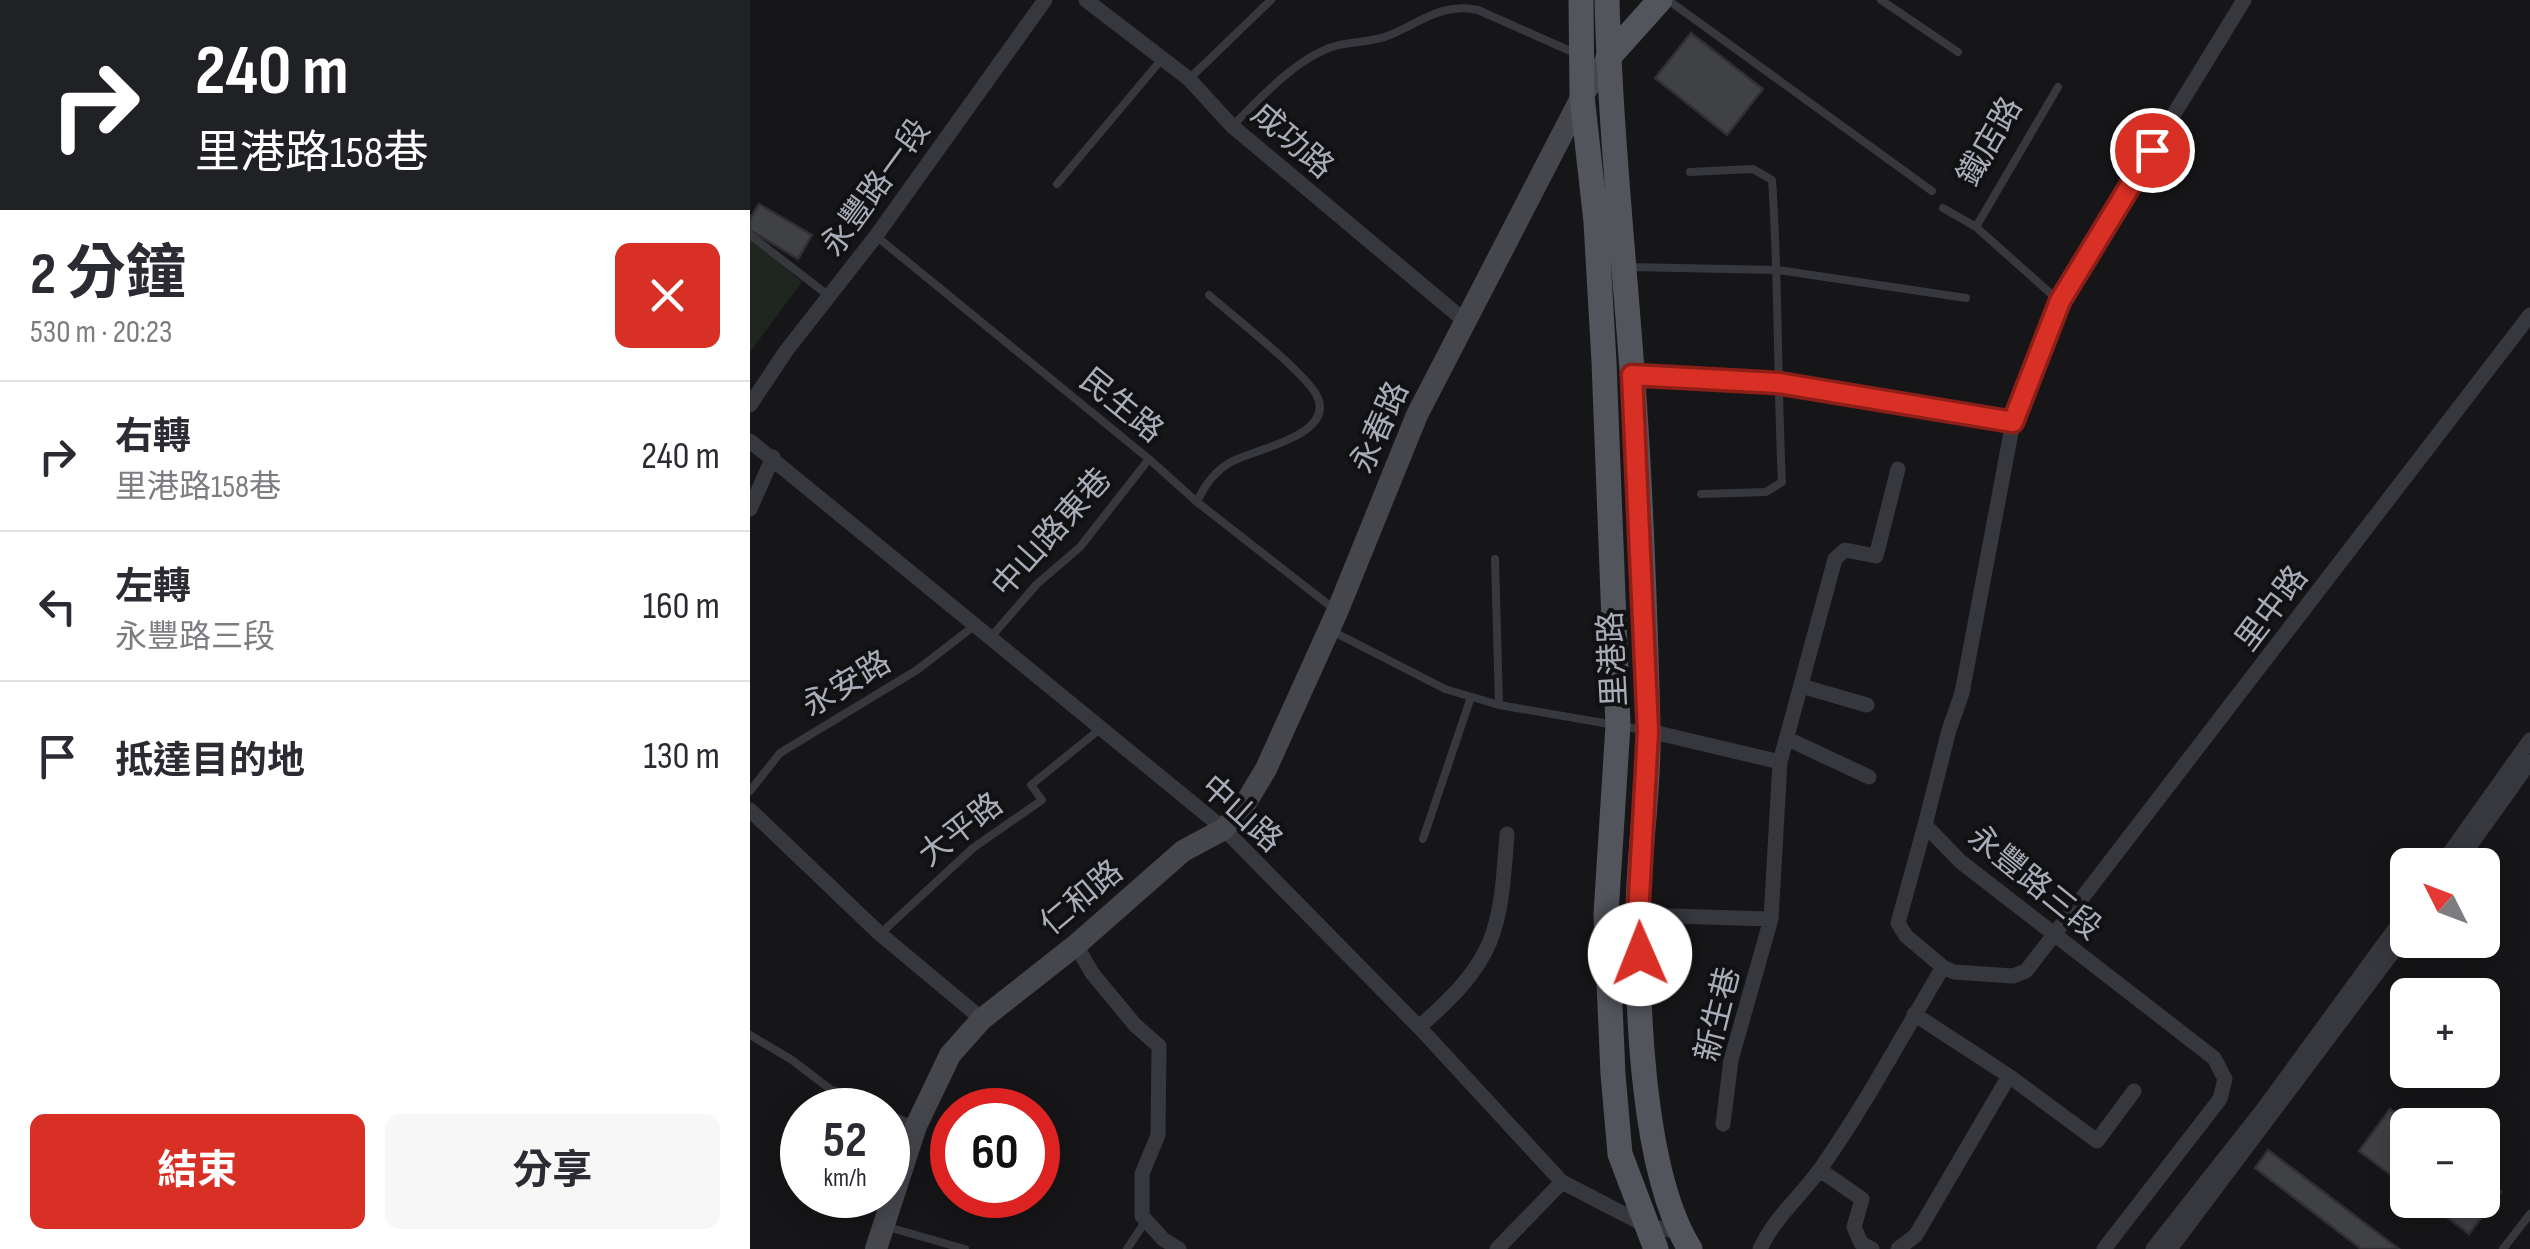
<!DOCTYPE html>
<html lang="zh-TW">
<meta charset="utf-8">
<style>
body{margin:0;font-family:"Sofia Sans Condensed","Noto Sans TC",sans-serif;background:#f7f7f7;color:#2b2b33;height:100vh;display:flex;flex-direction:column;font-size:38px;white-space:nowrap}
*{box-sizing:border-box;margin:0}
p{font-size:32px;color:#7c7c81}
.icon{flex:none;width:55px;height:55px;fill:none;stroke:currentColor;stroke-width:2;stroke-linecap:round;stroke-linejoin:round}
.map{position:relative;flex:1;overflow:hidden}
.panel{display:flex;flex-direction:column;background:#fff;width:750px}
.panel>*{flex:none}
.top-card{background:#202124;color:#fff;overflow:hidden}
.needle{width:65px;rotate:312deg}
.controls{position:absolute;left:1640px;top:848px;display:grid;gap:20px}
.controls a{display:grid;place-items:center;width:110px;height:110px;border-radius:15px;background:#fff;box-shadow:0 5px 25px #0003;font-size:50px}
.speed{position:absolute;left:30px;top:1088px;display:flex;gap:20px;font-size:50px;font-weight:700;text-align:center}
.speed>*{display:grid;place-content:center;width:130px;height:130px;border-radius:50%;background:#fff;box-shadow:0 5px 25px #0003;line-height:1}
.speed small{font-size:25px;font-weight:400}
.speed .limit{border:15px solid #d22;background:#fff;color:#111}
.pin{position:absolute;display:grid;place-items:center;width:85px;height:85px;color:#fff;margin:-42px;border:5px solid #fff;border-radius:50%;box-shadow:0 2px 10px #0007}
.me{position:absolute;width:110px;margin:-55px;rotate:359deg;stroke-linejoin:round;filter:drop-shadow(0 0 8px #0008)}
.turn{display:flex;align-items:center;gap:35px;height:210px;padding:0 30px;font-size:45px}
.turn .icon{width:130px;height:130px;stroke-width:2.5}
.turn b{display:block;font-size:70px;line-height:85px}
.round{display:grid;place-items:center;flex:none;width:105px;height:105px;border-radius:15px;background:#f7f7f7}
.head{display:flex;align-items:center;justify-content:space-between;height:170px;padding:0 30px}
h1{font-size:60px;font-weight:700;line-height:75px}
.button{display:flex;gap:20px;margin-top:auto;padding:20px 30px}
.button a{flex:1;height:115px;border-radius:15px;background:#d93025;color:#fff;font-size:40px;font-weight:700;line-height:115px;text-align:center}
.button a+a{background:#f7f7f7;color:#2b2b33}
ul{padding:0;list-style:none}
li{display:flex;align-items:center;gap:30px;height:150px;padding:0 30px;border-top:2px solid #e1e1e2}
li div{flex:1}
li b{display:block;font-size:38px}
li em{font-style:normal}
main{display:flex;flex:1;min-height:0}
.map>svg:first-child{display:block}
.green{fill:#1e261f}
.building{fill:#404145;stroke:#303034;stroke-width:2.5}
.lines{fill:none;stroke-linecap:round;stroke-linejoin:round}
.lane{stroke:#37383d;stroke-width:8}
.street{stroke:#37383d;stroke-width:15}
.secondary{stroke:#45474d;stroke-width:22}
.primary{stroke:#53555c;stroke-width:25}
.route-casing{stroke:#8d1f18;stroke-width:25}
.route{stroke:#d93025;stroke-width:18}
.labels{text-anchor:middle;stroke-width:8;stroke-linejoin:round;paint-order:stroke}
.street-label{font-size:32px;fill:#a8adb8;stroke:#111113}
</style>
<main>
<section class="panel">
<div class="top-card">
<div class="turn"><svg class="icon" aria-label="right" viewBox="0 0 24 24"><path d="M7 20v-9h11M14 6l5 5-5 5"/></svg><div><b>240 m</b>里港路158巷</div></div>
</div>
<div class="head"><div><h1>2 分鐘</h1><p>530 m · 20:23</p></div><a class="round" style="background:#d93025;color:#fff"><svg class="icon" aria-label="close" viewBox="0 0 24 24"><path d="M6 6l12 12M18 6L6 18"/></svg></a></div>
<ul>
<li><svg class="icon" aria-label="right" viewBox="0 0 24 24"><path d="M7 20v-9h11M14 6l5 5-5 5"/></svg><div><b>右轉</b><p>里港路158巷</p></div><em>240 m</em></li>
<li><svg class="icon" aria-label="left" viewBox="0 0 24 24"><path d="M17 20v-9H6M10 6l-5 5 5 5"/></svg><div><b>左轉</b><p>永豐路三段</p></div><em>160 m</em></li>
<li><svg class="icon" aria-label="arrive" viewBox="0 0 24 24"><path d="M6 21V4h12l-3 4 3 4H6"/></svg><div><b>抵達目的地</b></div><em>130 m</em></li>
</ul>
<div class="button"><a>結束</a><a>分享</a></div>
</section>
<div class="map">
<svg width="1780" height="1249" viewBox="0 0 1780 1249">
<rect width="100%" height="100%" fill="#161618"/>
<path class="green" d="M0,238l52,44 -52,70z"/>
<path class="building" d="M941,33l72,56 -36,46 -72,-57z
M9,204l53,31 -14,24 -48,-29v-11z
M1640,1109l22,16h-4v63l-49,-37z
M1518,1150l131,99h-38l-106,-81z
M1732,1178l19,14 -32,42 -45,-34h58z"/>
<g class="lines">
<path class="lane" d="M918,0l264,191
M1131,0l77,52
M439,79l82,-79
M482,126c27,-26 56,-59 90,-75 21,-11 47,-7 68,-16 31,-13 53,-33 88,-25l99,44
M940,172l63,-3 19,11c7,101 5,201 10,302l-16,10 -65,2
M307,184l104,-124
M1193,208l33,19 83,74
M1226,227l82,-140
M0,235l79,61
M126,236l273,223 48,43 137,107
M878,267l150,3 188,28
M447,502c7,-16 18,-31 34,-40 23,-13 108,-27 85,-68 -16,-26 -81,-76 -107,-99
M745,559l4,146
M582,631l113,58 54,16 145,25
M240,638l47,-54 43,-37 69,-88
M0,791l30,-38 137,-83 57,-44
M673,839l48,-142
M130,934l93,-86 69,-48 -11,-15 69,-56
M0,1035l42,25 38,29 49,21
M138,1114l23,10
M138,1227l77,22
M377,1249l18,-27
M1753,1249l27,-35"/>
<path class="street" d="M336,0l103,79 43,47 233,195
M882,375l145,8 236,39
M0,405l36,-54 90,-115 169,-236
M0,441l474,388 195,198 143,155 83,43 34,7
M0,509l23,-52
M1051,686l66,19
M899,731l131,31
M1038,739l81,38
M0,810l130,124 102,85
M1175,825l-27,98 8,13 37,31 11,5 59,4 13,-5 504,-656
M1691,865l89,-125
M1706,865l74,-103
M888,915l133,4
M326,945l16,28 43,52 24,21 -1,89 -16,39v42l21,23 16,10
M1164,1014l95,62 88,65 37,-50
M669,1027c78,-68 81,-94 88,-193
M973,1124l8,-64 40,-141 9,-157 55,-203 10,-9 31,6 22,-87
M1070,1170l42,29 -8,28 7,16 11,6
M747,1249l65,-67
M1010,1249c14,-31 41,-53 61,-81 45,-64 82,-134 122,-201
M1148,1249l18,-14 93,-159
M1354,1249l116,-150 5,-20 -11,-21 -253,-196 -36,-37 24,-95 13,-37 51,-271 46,-121 185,-301
M1403,1249l108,-137 147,-201
M1420,1249l238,-317"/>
<path class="secondary" d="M126,1249l40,-123 34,-71 32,-36 94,-74 107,-94 41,-22 18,-20 24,-40 71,-157 80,-197 165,-319 26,-38"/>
<path class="primary" d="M831,0l1,96 14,126 8,140 14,363 -12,189 7,160 7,80 36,95
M857,0c3,124 16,247 25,370 9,118 13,238 16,356 2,63 -10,126 -10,189 -1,91 4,258 52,334
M858,58l52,-58"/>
</g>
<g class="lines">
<g class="route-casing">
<path id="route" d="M890,954l-2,-38 10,-185 -16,-356 146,8 235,39 47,-121 92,-151"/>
</g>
<use href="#route" class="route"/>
</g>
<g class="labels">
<g class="street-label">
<text transform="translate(543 140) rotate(41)" y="11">成功路</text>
<text transform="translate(1239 141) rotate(-60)" y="11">鐵店路</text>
<text transform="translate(125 187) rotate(-54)" y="11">永豐路一段</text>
<text transform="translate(372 405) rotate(39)" y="11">民生路</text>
<text transform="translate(629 427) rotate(-66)" y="11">永春路</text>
<text transform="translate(301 532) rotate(-48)" y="11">中山路東巷</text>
<text transform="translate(1521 608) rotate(-53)" y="11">里中路</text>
<text transform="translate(862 659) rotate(-93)" y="11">里港路</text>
<text transform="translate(96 683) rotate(-31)" y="11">永安路</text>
<text transform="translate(492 813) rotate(42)" y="11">中山路</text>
<text transform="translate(210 829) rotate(-38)" y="11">大平路</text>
<text transform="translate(1285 882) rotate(39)" y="11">永豐路三段</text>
<text transform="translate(331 897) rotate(-40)" y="11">仁和路</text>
<text transform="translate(967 1014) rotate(-76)" y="11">新生巷</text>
</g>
</g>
</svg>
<div class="controls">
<a><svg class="needle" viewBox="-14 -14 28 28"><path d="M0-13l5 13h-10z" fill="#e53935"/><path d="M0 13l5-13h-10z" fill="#7c7c81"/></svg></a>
<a>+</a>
<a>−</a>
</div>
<div class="speed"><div>52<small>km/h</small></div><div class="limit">60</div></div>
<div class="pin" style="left:1402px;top:150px;background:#d93025"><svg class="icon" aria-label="arrive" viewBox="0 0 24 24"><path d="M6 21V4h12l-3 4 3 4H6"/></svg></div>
<svg class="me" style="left:890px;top:954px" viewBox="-20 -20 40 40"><circle r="19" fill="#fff"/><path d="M0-13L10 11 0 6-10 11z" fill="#d93025"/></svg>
</div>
</main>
